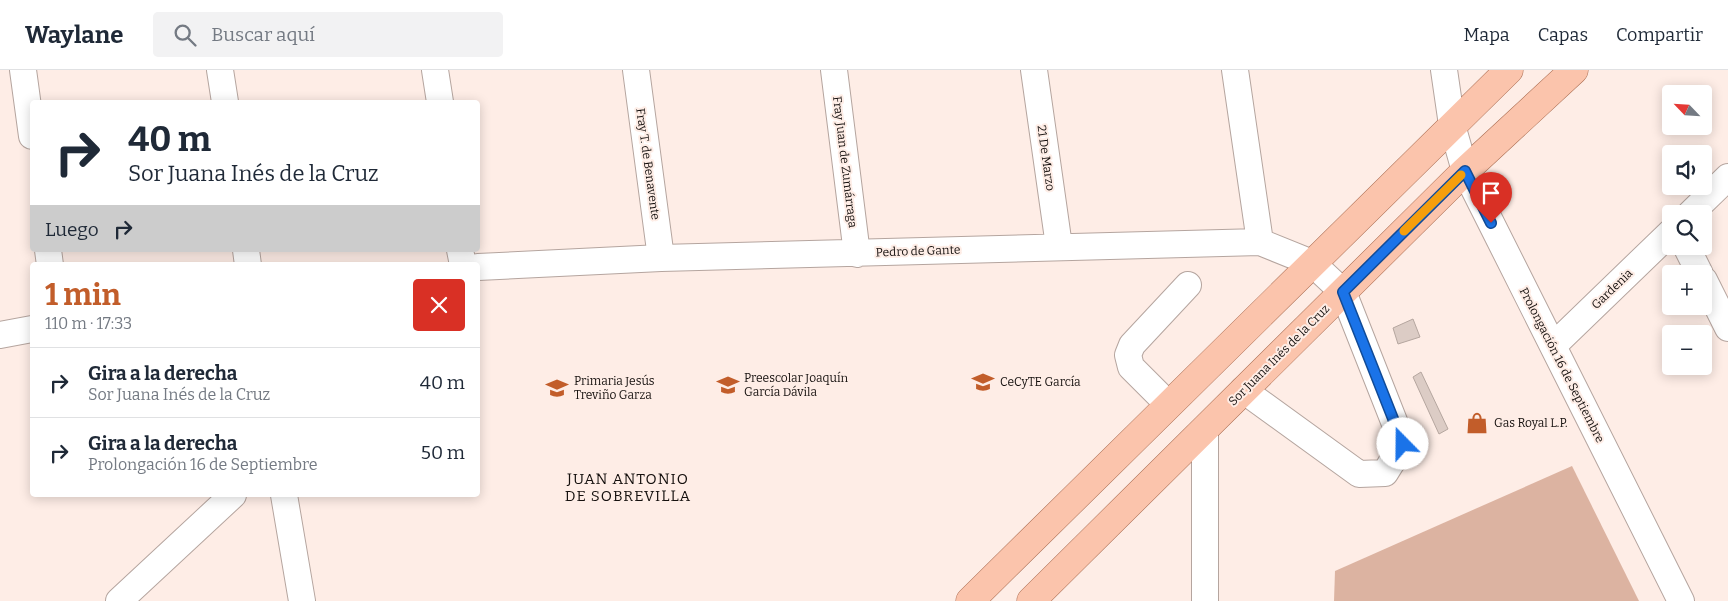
<!DOCTYPE html>
<html lang="es">
<meta charset="utf-8">
<style>
body{margin:0;font-family:Bitter,serif;background:#f2f2f3;color:#1f2937;height:100vh;display:flex;flex-direction:column;font-size:19px;white-space:nowrap}
*{box-sizing:border-box;margin:0}
p{font-size:16px;color:#747a83}
.icon{flex:none;width:28px;height:28px;fill:none;stroke:currentColor;stroke-width:2;stroke-linecap:round;stroke-linejoin:round}
.map{position:relative;flex:1;overflow:hidden}
.side{position:absolute;left:30px;top:192px;width:450px;height:235px;display:flex;flex-direction:column;background:#fff;border-radius:5px;box-shadow:0 2px 12px #0003}
.side>*{flex:none}
.banner{position:absolute;left:30px;top:30px;width:450px;height:152px;border-radius:5px;box-shadow:0 2px 12px #0003;background:#fff;color:#1f2937;overflow:hidden}
.needle{width:32px;rotate:295deg}
.controls{position:absolute;left:1662px;top:15px;display:grid;gap:10px}
.controls a{display:grid;place-items:center;width:50px;height:50px;border-radius:5px;background:#fff;box-shadow:0 2px 12px #0003;font-size:25px}
.pin{position:absolute;display:grid;place-items:center;width:42px;height:42px;color:#fff;margin:-51px -21px;border-radius:50% 50% 50% 0;rotate:-45deg;box-shadow:0 0 5px #0007}
.pin .icon{rotate:45deg}
.me{position:absolute;width:55px;margin:-28px;rotate:338deg;stroke-linejoin:round;filter:drop-shadow(0 0 4px #0008)}
.turn{display:flex;align-items:center;gap:18px;height:105px;padding:0 15px;font-size:22px}
.turn .icon{width:65px;height:65px;stroke-width:2.5}
.turn b{display:block;font-size:35px;line-height:42px}
.then{display:flex;align-items:center;height:48px;padding:0 15px;background:#0003;gap:10px;font-size:19px}
.round{display:grid;place-items:center;flex:none;width:52px;height:52px;border-radius:5px;background:#f2f2f3}
.summary{display:flex;align-items:center;justify-content:space-between;height:85px;padding:0 15px}
h1{font-size:30px;font-weight:700;line-height:38px;color:#c25d2a}
ul{padding:0;list-style:none}
li{display:flex;align-items:center;gap:15px;height:70px;padding:0 15px;border-top:1px solid #e0e1e3}
li div{flex:1}
li b{display:block;font-size:19px}
li em{font-style:normal}
header{display:flex;align-items:center;gap:30px;box-sizing:border-box;height:70px;padding:0 25px;background:#fff;border-bottom:1px solid #e0e1e3}
header strong{font-size:24px}
nav{display:flex;gap:28px;margin-inline-start:auto;font-size:18px}
.search{width:350px;height:45px;background:#f2f2f3;display:flex;align-items:center;gap:12px;box-sizing:border-box;padding:0 18px;border-radius:5px;color:#747a83;font-size:19px}
.map>svg:first-child{display:block}
.green{fill:#dcb3a1}
.building{fill:#dcccc5;stroke:#b5a69f}
.lines{fill:none;stroke-linecap:round;stroke-linejoin:round}
.minor-casing{stroke:#b5a59f;stroke-width:28}
.major-casing{stroke:#a96c51;stroke-width:29}
.minor{stroke:#fff;stroke-width:26}
.major{stroke:#fbc4ac;stroke-width:28}
.route-casing{stroke:#114b97;stroke-width:12}
.route{stroke:#1a73e8;stroke-width:9}
.slow{stroke:#f59e0b;stroke-width:9}
.labels{text-anchor:middle;stroke-width:4;stroke-linejoin:round;paint-order:stroke}
.street-label{font-size:12px;fill:#15100e;stroke:#feede6}
.poi-label{font-size:12px;fill:#15100e;stroke:#feede6;text-anchor:start}
.quarter-label{font-size:15px;letter-spacing:1px;fill:#15100e;stroke:#feede6}
</style>
<header>
<strong>Waylane</strong>
<div class="search"><svg class="icon" aria-label="search" viewBox="0 0 24 24"><circle cx="10" cy="10" r="6"/><path d="M15 15l6 6"/></svg>Buscar aquí</div>
<nav><a>Mapa</a><a>Capas</a><a>Compartir</a></nav>
</header>
<div class="map">
<svg width="1728" height="531" viewBox="0 0 1728 531">
<rect width="100%" height="100%" fill="#feede6"/>
<path class="green" d="M1572,396l67,135h-305l1,-30z"/>
<path class="building" d="M1413,249l7,18 -22,7 -5,-16z
M1421,302l27,57 -9,5 -26,-57z"/>
<g class="lines">
<g class="minor-casing">
<path id="minor" d="M23,0l9,66
M220,0l5,32
M435,0l5,32
M636,0l25,188
M834,0l23,184
M1034,0l25,176
M1235,0l25,172
M1444,0l8,55 13,46 216,430
M1690,144l38,-37
M1686,176l14,28
M48,180l2,15
M246,180l2,15
M460,180l3,15
M478,197l183,-9 599,-16 52,21 31,29 60,152 -18,29 -26,1 -116,-84
M1704,210l24,48
M0,265l32,-6
M1553,276l118,-114
M1168,334l-37,-37 -3,-12 4,-10 56,-60
M284,425l18,106
M119,531l114,-106
M1205,531v-172"/>
</g>
<g class="major-casing">
<path id="major" d="M970,531l539,-531
M1031,531l434,-430 109,-101"/>
</g>
<use href="#minor" class="minor"/>
<use href="#major" class="major"/>
</g>
<g class="lines">
<g class="route-casing">
<path id="route" d="M1403,374l-60,-152 122,-121 26,52"/>
</g>
<use href="#route" class="route"/>
<path class="slow" d="M1404,161l57,-56"/>
</g>
<defs>
<g id="university-bare" transform="scale(1.725)"><path d="M0-5L7-2L0 1L-7-2ZM-4 1L0 2.5L4 1V4Q0 6-4 4Z" fill="#c25d2a" stroke="#feede6" stroke-width="2.5" paint-order="stroke"/></g>
<g id="school-bare" transform="scale(1.725)"><path d="M0-5L7-2L0 1L-7-2ZM-4 1L0 2.5L4 1V4Q0 6-4 4Z" fill="#c25d2a" stroke="#feede6" stroke-width="2.5" paint-order="stroke"/></g>
<g id="shop-bare" transform="scale(1.725)"><path d="M-5-2.5h2.3a2.7 3.5 0 0 1 5.4 0H5L5.5 6h-11ZM-1.5-2.5h3a1.5 2.3 0 0 0-3 0Z" fill="#c25d2a" stroke="#feede6" stroke-width="2.5" paint-order="stroke"/></g>
</defs>
<g fill-rule="evenodd">
<use href="#university-bare" x="983" y="312"/>
<use href="#school-bare" x="728" y="315"/>
<use href="#school-bare" x="557" y="318"/>
<use href="#shop-bare" x="1477" y="353"/>
</g>
<g class="labels">
<g class="street-label">
<text transform="translate(1046 88) rotate(82)" y="4">21 De Marzo</text>
<text transform="translate(845 92) rotate(83)" y="4">Fray Juan de Zumárraga</text>
<text transform="translate(648 94) rotate(82)" y="4">Fray T. de Benavente</text>
<text transform="translate(918 181) rotate(-2)" y="4">Pedro de Gante</text>
<text transform="translate(1612 219) rotate(-44)" y="4">Gardenia</text>
<text transform="translate(1279 285) rotate(-45)" y="4">Sor Juana Inés de la Cruz</text>
<text transform="translate(1562 295) rotate(63)" y="4">Prolongación 16 de Septiembre</text>
</g>
<g class="poi-label">
<text x="744" y="312">Preescolar Joaquín<tspan x="744" dy="14">García Dávila</tspan></text>
<text x="574" y="315">Primaria Jesús<tspan x="574" dy="14">Treviño Garza</tspan></text>
<text x="1000" y="316">CeCyTE García</text>
<text x="1494" y="357">Gas Royal L.P.</text>
</g>
<g class="quarter-label">
<text x="628" y="414">JUAN ANTONIO<tspan x="628" dy="17">DE SOBREVILLA</tspan></text>
</g>
</g>
</svg>
<div class="controls">
<a><svg class="needle" viewBox="-14 -14 28 28"><path d="M0-13l5 13h-10z" fill="#e53935"/><path d="M0 13l5-13h-10z" fill="#747a83"/></svg></a>
<a><svg class="icon" aria-label="sound" viewBox="0 0 24 24"><path d="M4 9h4l5-4v14l-5-4H4zM17 9q2 3 0 6"/></svg></a>
<a><svg class="icon" aria-label="search" viewBox="0 0 24 24"><circle cx="10" cy="10" r="6"/><path d="M15 15l6 6"/></svg></a>
<a>+</a>
<a>−</a>
</div>
<div class="pin" style="left:1491px;top:153px;background:#d93025"><svg class="icon" aria-label="arrive" viewBox="0 0 24 24"><path d="M6 21V4h12l-3 4 3 4H6"/></svg></div>
<svg class="me" style="left:1403px;top:374px" viewBox="-20 -20 40 40"><circle r="19" fill="#fff"/><path d="M0-13L10 11 0 6-10 11z" fill="#1a73e8"/></svg>
<div class="banner">
<div class="turn"><svg class="icon" aria-label="right" viewBox="0 0 24 24"><path d="M7 20v-9h11M14 6l5 5-5 5"/></svg><div><b>40 m</b>Sor Juana Inés de la Cruz</div></div>
<div class="then">Luego<svg class="icon" aria-label="right" viewBox="0 0 24 24"><path d="M7 20v-9h11M14 6l5 5-5 5"/></svg></div>
</div>
<section class="side">
<div class="summary"><div><h1>1 min</h1><p>110 m · 17:33</p></div><a class="round" style="background:#d93025;color:#fff"><svg class="icon" aria-label="close" viewBox="0 0 24 24"><path d="M6 6l12 12M18 6L6 18"/></svg></a></div>
<ul>
<li><svg class="icon" aria-label="right" viewBox="0 0 24 24"><path d="M7 20v-9h11M14 6l5 5-5 5"/></svg><div><b>Gira a la derecha</b><p>Sor Juana Inés de la Cruz</p></div><em>40 m</em></li>
<li><svg class="icon" aria-label="right" viewBox="0 0 24 24"><path d="M7 20v-9h11M14 6l5 5-5 5"/></svg><div><b>Gira a la derecha</b><p>Prolongación 16 de Septiembre</p></div><em>50 m</em></li>
</ul>
</section>
</div>
